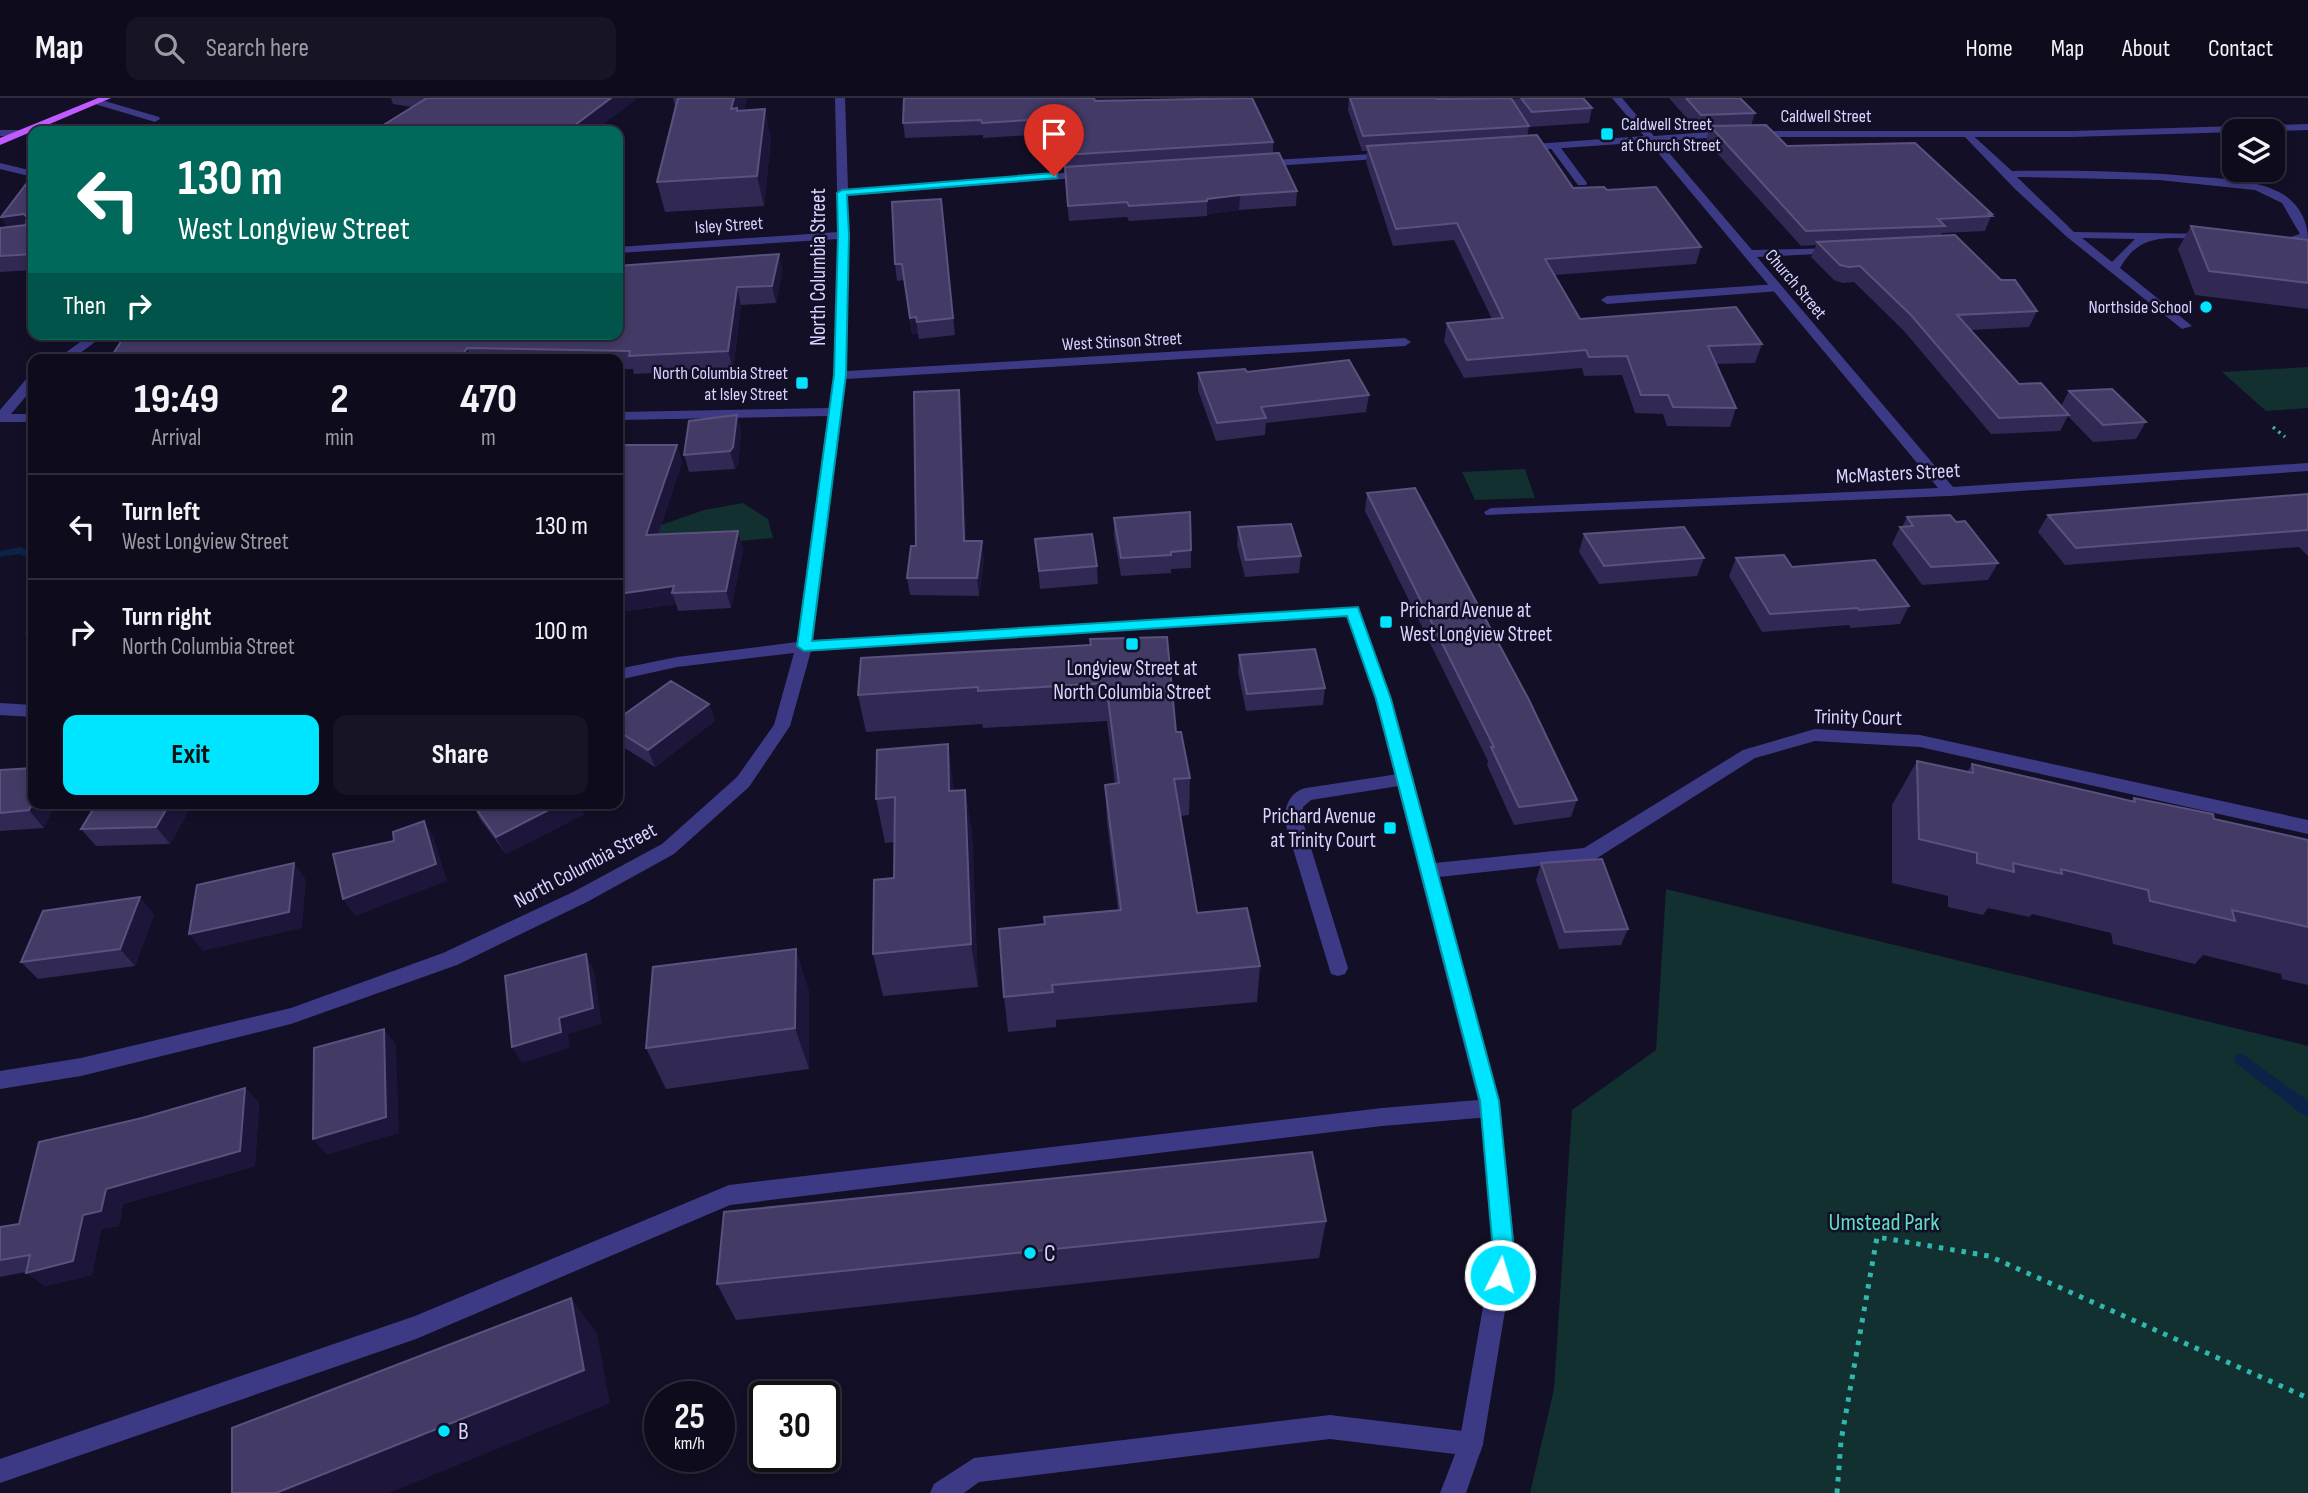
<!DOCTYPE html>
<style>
body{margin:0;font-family:"Sofia Sans Condensed",sans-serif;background:#171425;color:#f1f3f6;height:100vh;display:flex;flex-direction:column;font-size:26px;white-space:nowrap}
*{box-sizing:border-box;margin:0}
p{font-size:23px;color:#9b9ba3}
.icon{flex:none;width:38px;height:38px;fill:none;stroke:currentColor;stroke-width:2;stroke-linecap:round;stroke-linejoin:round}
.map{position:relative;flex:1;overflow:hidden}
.drawer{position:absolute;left:28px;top:256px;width:595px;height:455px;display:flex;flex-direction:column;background:#0e0b1c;border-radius:14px;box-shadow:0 4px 10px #0003,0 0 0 2px #2e2b3b}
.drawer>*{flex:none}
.banner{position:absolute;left:28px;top:28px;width:595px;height:214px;border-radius:14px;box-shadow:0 4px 10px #0003,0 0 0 2px #2e2b3b;background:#00695c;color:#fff;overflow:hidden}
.tools{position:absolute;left:2222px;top:21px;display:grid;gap:14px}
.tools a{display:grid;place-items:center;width:63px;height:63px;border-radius:14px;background:#0e0b1c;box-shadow:0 4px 10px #0003,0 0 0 2px #2e2b3b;font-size:35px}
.speed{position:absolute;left:644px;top:1283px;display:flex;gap:14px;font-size:35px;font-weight:700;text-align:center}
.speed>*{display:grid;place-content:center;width:91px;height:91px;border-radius:50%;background:#0e0b1c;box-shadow:0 4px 10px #0003,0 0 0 2px #2e2b3b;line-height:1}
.speed small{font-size:18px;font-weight:400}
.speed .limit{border:4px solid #111;border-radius:10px;background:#fff;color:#111}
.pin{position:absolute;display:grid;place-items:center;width:60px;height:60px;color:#fff;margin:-72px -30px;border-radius:50% 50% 50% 0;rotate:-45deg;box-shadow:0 0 7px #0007}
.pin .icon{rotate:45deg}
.me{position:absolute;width:77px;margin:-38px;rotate:5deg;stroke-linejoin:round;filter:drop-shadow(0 0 5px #0008)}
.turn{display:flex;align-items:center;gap:24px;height:147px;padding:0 35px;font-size:32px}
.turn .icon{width:91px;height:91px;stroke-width:2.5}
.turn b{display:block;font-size:49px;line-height:60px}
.then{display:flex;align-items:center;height:66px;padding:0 35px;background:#0003;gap:14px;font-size:26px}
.eta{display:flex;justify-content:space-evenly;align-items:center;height:119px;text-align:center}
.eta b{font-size:42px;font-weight:700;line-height:49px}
.primary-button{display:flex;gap:14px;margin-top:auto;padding:14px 35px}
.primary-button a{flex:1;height:80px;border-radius:14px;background:#00e5ff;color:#111;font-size:28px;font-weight:700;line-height:80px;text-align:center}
.primary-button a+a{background:#171425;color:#f1f3f6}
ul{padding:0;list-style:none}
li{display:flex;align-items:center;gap:21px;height:105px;padding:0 35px;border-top:2px solid #2e2b3b}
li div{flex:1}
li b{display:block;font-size:26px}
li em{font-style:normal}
header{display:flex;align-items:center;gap:42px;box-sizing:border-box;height:98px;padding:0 35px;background:#0e0b1c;border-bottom:2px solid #2e2b3b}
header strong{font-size:33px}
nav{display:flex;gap:38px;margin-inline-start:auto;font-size:24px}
.search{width:490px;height:63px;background:#171425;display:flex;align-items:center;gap:18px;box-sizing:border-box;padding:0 24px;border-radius:14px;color:#9b9ba3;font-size:26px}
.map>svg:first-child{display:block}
.green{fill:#12302f}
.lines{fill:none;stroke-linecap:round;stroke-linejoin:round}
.stream{fill:#0c2248;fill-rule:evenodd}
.path-far1{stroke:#2fb8b0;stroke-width:3.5;stroke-dasharray:2.5 4.5;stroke-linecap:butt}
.path{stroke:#2fb8b0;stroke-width:5;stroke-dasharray:4.5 7;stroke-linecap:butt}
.service{fill:#3d3a85;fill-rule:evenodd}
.minor{fill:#3d3a85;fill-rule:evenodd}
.primary{fill:#c25bff;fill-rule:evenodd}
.wall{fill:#312854}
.shaded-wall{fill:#1d163a}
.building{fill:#433a66;stroke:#5a527e;stroke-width:2}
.route{fill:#00e5ff;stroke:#0095a6;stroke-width:2}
.poi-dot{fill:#00e5ff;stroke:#130f26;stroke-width:2.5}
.labels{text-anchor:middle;stroke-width:5;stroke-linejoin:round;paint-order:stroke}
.far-street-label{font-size:18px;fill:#d9d4ff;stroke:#130f26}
.far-poi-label{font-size:18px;fill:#d9d4ff;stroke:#130f26;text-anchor:end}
.street-label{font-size:21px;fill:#d9d4ff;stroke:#130f26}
.poi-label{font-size:21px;fill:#d9d4ff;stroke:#130f26;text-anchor:start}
.near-park-label{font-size:24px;fill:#5fe0c0;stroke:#130f26}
.near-poi-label{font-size:24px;fill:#d9d4ff;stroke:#130f26;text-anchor:start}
</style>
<header>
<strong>Map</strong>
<div class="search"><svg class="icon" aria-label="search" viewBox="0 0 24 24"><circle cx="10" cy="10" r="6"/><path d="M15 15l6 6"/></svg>Search here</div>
<nav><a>Home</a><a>Map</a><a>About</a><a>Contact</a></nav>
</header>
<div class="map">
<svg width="2308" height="1395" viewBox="0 0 2308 1395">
<rect width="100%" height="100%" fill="#130f26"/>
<path class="green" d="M2308,269v41l-42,3 -44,-39z
M1525,371l10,29 -60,2 -13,-28z
M743,405l25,16 5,19 -65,6 -81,-7 77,-27z
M1666,791l642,157v447h-778l24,-104 18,-279 84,-60z"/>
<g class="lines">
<path class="stream" d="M21,449l12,6v7l-14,-6 -19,3v-6z
M2241,955l67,48v16l-5,-2 -67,-52 -2,-4 2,-4z"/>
<path class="path-far1" d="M2273,329l12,10"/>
<path class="path" d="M1837,1395l4,-52 36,-204 112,19 319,142"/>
<path class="service" d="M98,1l61,18 1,2 -5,3 -60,-18v-4z
M0,32h21l5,3 -5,3h-21z
M1968,33l44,40c63,-1 126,0 188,6 26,2 56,3 79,15 19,10 29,28 29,48l-33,6v-4l25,-8 -18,-31 -27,-13 -96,-10 -142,-3 57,55 139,2v4l-4,1c-37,0 -68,-9 -89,29l72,58 -10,3 -115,-92 -52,-48 -51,-53 -1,-2zM2082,140l53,1 -23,23z
M1550,46h8l29,39 -1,2h-8l-29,-39z
M0,65l33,8v6l-33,-8z
M1777,186l4,1v6l-174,13 -6,-4 6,-4z
M1405,675l6,1 3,5 -3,5 -100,16 -8,7 -1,12 46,149 -3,6 -7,2 -7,-2 -47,-155c2,-15 6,-27 22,-31z
M1490,1001l7,2 3,7 -3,7 -7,2 -108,9 -652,79 -314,134 -416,144v-24l415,-143 314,-131 653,-77z
M1330,1317l141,17 9,3 3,9 -3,9 -9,3 -141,-17 -351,43 -15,11h-34l4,-9 40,-26z"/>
<path class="minor" d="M835,0h10l3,91 240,-18 5,3 -5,3 -240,19 -1,175 558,-33 6,4 -6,4 -559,33 -33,261 545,-33 33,92 44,164 149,-15 159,-98 72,-21 105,6 388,85v14l-388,-87 -105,-6 -60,17 -161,102 -155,17 61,231 15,142 -32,194 -17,49h-26l19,-49 34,-194 -13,-142 -105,-409 -28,-83 -536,35 -21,75 -41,61 -75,67 -87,48 -130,63 -166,59 -210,52 -81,13v-18l81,-13 210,-50 152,-55 130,-61 89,-48 75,-67 37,-52 20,-72 -117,14 -59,13v-11l59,-12 120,-15 31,-226 -210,4v-8l211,-4 5,-33 4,-136 -220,14v-6l220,-15z
M1612,0h10l32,38 69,-5h348l237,-7v6l-237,7h-348l-64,4 93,109 88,-2v4l-4,1 -79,4 196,230 355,-24v8l-359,25 -463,19 -2,-3 7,-4 447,-20 -289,-346 -128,9 -5,-3 5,-3 123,-9z
M1388,55l4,1v4l-133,9 -5,-3 5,-3z
M91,236h15l-34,25h-15z
M33,278v12l-22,26h22v8h-33v-12l28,-33z
M0,605l33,2v12l-33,-2z"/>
<path class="primary" d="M98,0h13l-111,47v-7z"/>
</g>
<path class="wall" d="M391,0h246l-43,33h-220l38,-24 -19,-3z
M673,0h74l-3,12 27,28 -7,68 -99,6 -8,-30 18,-76z
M904,0h221l-9,2 157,42v12l24,37 -1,15 -57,4 -32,4v2l-78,5 -2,-4 -58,4 -8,-88 -78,5v-3l-78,3 -2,-15z
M1349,0h87l1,1 146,-1 9,10 -3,15 -60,4 -2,9 46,52 34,2 94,57 -5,17 -141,11 25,44 182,25 -7,19 -39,1 20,44 -6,19 -63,-1 -4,-12 -28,-1 -13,-38 -38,1 -2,-8 -118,10 -20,-37 3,-18 45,-4 -38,-79 -61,6 -27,-84 1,-11h-5l-14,-41z
M1669,0h71l15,15 -4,13 36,20 205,68 -7,17 -43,2 -1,3 60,44 36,31 -8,16 -59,3 49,54 42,22 8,-15 77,31 -10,17 -43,3 -25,-26 -8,15 -69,3 -87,-103 -50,-49 -11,1 -9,-3 -23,-23 5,-12 -15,1 -95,-105 3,-11h-12z
M33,77v95l-33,2v-44l7,-1z
M941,101l14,136 -36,4 -1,-5h-6l-8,-54 -7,1 -2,-17z
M2191,128l117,14v69l-113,-14 -17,-46z
M779,156l3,17 -6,32 -35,2 -8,64 -99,5 -1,-5h-15v-10h-502l-3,-5z
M1247,274l122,23 -3,17 -100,11 -1,12 -49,6 -18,-51v-17z
M959,292l2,17 5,134 18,18 -5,37 -69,-1 -3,-17z
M737,317l4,17 -3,32 -3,5 -46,3 -5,-17z
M618,347h59l5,17 -24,73 80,-4 5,18 -12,59 -53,3 -2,-7 -58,8z
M1367,395l210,307 -6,17 -57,8 -27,-60 1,-4 -123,-250z
M2308,396v62l-9,-9 -234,18 -27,-33 10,-17z
M1907,419l49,5 42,41 -10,17 -66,5 -30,-41 8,-17h2z
M1114,420l77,32v18l-20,1v4l-50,3 -7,-40z
M1238,429l63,29 -2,17 -54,4 -8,-32z
M1584,436l120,24 -7,18 -98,8 -20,-32z
M1035,441l62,27 1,18 -58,5z
M1736,460l56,9 117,39 -9,18 -49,4 -2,-3 -87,7 -33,-56z
M33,527v16l-6,-8z
M1091,547l85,87 14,46 -1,37 -9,1 17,97 63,53 -3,36 -201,18v7l-48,5 -4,-35 41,-73 73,-14 -11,-88 -2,-37 10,-1 -8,-63 -124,7 -1,-4 -116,8 -8,-37z
M1239,557l86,33 -2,17 -77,6 -8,-39z
M709,606l6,17 -60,46 -37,-23v-25z
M1917,663l50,11 5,-8 159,37 3,-3 80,21 94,21v145l-26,-6 -1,-5 -78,-19 -8,9 -82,-20 -2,-11 -79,-19 -3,3 -41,-9 -5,7 -35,-8v-11l-56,-13v-78z
M0,672l44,58 -44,3z
M965,692l7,44 6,153 -95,9 -10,-42 21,-76 1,-36 -10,1 -9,-44z
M97,705h96l-23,41 -74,2 -15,-17z
M472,705h107l5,11 -78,40 -26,-35z
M1541,765l87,66 -7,16 -62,4 -23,-69z
M154,816l-19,52 -97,13 -17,-17z
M809,893v78l-143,20 -20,-41z
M245,990l14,15 -4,63 -132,38 -4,22 -18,3 -9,46 -47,11 -19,-14 -26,5v-50l19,-3 123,-106z
M1326,1123l-7,37 -583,62 -19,-36z"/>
<path class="shaded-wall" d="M611,0h26l-43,33h-27z
M734,0h13l-6,26 -10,-15z
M1094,0h31l-31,8z
M765,11l6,29 -7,68 -7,-30z
M1240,97l-1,15 -32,4v-15z
M24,116l9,15 -23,3 -9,-15z
M779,156l3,17 -6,32 -4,-17z
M737,189l4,18 -8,64 -5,-18z
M916,219l2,17h-6l-2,-16z
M467,250l5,11h-7l-2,-5z
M959,292l2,17 6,152 -3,-18z
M737,317l4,17 -3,32 -3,5 -5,-18z
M677,347l5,17 -30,91 -6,-18z
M738,433l5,18 -12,59 -5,-17z
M982,443l2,18 -5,37 -2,-18z
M674,488l-2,7 4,11 -58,8v-18z
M709,606l6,17 -60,46 -7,-17z
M948,646l6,45 2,46 -7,-44z
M965,692l7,44 6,153 -7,-43z
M33,704v1h24l-13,25 -15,-18z
M170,705h23l-23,41 -14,-17z
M562,705h17l5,11 -78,40 -10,-17z
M424,723l10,17 13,43 -92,35 -12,-17z
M294,765l12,17 -4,48 -99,23 -14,-17z
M140,799l14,17 -19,52 -15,-17z
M796,851l13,42v78l-14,-41z
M586,856l8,16 8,54 -34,10 2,14 -48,15 -10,-16 47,-29z
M384,931l12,16 3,88 -72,22 -14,-16z
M245,990l14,15 -4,63 -132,38 -4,22 -18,3 -9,46 -47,11 -19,-13 57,-58 23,-26z
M571,1200l26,35 13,70 -221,90h-113z"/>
<path class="building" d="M427,0h184l-44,33h-193z
M678,0h56l-3,11 6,-1v3l28,-2 -8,67 -100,6z
M904,0h190l1,3 157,-3 21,44 -209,13 -4,-37 -78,5 -1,-3 -78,3z
M1350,0h86l1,1 74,-1 18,28 -166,10z
M1521,0h62l9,10 -60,4z
M1686,0h54l15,15 -54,2z
M1766,27l21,21 128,-3 77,71h-3l3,2 -54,3 7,7 -139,5 -96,-105z
M102,29l21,4h-30z
M1537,37l36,53 31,-1 3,3 49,-3 45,60 -156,12 35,60 156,-12 26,37 -54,2 28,62 -63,-1 -5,-12h-27l-14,-39 -38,1 -3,-7 -119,10 -20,-37 56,-5 -46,-95 -61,6 -29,-83z
M1279,55l18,38 -57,4 -33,4v2l-78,5 -2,-4 -59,4 -3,-39z
M33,77v79l-33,2v-28l26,-3 1,-8 -3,-3 -23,3z
M941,101l12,119 -36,4 -1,-5 -6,1 -8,-54h-7l-3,-62z
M2191,128l117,14v43l-99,-12z
M1955,137l46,45h14l22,31 -80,4 62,69 22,-1 28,32 -70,3 -88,-103 -51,-49 -11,1 -9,-2 -23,-23z
M779,156l-7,32 -35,1 -9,64 -99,5 1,-5 -163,-3 -4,6 -29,-1 -3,4 -318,-3 13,-20h492v-68z
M1349,262l20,35 -108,12 5,11 -49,5 -19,-50 47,-4 2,3z
M2112,291l34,33 -43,3 -34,-34z
M959,292l5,151h18l-5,37h-70l4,-32h5l-2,-154z
M737,317l-4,32 -3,4 -46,4 5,-34z
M618,347h59l-31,90 92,-4 -12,60 -54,2 2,-7 -56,8z
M1415,390l113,210 49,102 -58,7 -28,-60h3l-127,-254z
M2308,396v36l-232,18 -28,-33z
M1190,414l1,38 -20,2v3l-50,3 -7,-40z
M1950,417l6,7 9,-1 33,42 -67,4 -31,-40 13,-1 -6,-9z
M1291,426l10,32 -55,4 -8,-33z
M1684,429l20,31 -100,8 -20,-32z
M1092,436l5,32 -58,5 -4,-32z
M1784,457l8,12 83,-7 34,46 -50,4 -1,-2 -88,6 -34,-56z
M33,527v8h-6z
M1167,539l9,95h5l9,46 -16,1 23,134 50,-5 13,58 -208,19 1,7 -49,5 -5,-68 46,-5 -1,-7 77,-7 -16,-125 14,-2 -13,-100 -128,8v-4l-120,8 3,-37 230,-13 -1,-6z
M1315,551l10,39 -78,6 -8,-39z
M671,583l38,23 -61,46 -30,-19v-12z
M948,646l1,47 16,-1 6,154 -98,10 1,-74 20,-2 1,-81 -19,2 1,-49z
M1917,663l56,12 -1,-9 163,38 -1,-4 79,16 1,5 94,21v87l-76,-17 3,11 -85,-20 -2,-11 -87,-21 1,5 -49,-11 1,9 -37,-9v-10l-58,-14z
M33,670v34l-4,8 -29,3v-43z
M97,705h73l-14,24 -75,2z
M472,705h90l-66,34z
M424,723l12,43 -93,35 -10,-45 61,-13 -1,-9z
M1602,761l26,70 -63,3 -24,-69z
M294,765l-5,49 -100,22 8,-49z
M140,799l-20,52 -99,13 22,-51z
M796,851l-1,79 -149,20 7,-81z
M586,856l7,54 -34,10 2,14 -49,15 -7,-71z
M384,931l2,88 -73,22 1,-91z
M245,990l-5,63 -134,38 -5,22 -18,4 -10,46 -47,12 4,-18 -30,5v-33l19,-3 20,-82 103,-24z
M1312,1054l14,69 -609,63 7,-72z
M571,1200l13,72 -308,123h-44v-65z"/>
<path class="route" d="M1054,75l3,1v4l-210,17 2,40 -3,140 -34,266 546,-34 33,92 108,402 15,150 -7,31 -7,3 -8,-3 -3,-7 4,-24 -13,-150 -104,-402 -29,-83 -543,35 -7,-5 37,-271 4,-140 -1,-42 5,-3z"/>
<g class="poi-dot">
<rect x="1600" y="29" width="14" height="14" rx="3.5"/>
<circle cx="2206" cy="209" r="7"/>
<rect x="795" y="278" width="14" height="14" rx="3.5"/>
<rect x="1379" y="517" width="14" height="14" rx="3.5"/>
<rect x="1125" y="539" width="14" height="14" rx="3.5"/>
<rect x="1383" y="723" width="14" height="14" rx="3.5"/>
<circle cx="1030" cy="1155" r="7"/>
<circle cx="444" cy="1333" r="7"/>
</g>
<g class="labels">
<g class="far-street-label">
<text x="1826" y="24">Caldwell Street</text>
<text transform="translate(729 127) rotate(-4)" y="6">Isley Street</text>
<text transform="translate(1796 186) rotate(50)" y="6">Church Street</text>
<text transform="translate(1122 243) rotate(-3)" y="6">West Stinson Street</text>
</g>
<g class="far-poi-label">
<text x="1621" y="32" text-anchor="start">Caldwell Street<tspan x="1621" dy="21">at Church Street</tspan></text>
<text x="2192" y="215">Northside School</text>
<text x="788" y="281">North Columbia Street<tspan x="788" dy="21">at Isley Street</tspan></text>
</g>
<g class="street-label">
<text transform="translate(818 169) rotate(-90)" y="7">North Columbia Street</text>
<text transform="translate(1898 375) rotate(-3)" y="7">McMasters Street</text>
<text transform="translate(1858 619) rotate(1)" y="7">Trinity Court</text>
<text transform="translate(585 767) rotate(-28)" y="7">North Columbia Street</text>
</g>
<g class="poi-label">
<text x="1400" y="519">Prichard Avenue at<tspan x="1400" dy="24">West Longview Street</tspan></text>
<text x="1132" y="577" text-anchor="middle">Longview Street at<tspan x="1132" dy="24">North Columbia Street</tspan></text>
<text x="1376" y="725" text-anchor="end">Prichard Avenue<tspan x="1376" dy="24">at Trinity Court</tspan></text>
</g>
<g class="near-park-label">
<text x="1884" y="1132">Umstead Park</text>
</g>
<g class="near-poi-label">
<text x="1044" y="1163">C</text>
<text x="458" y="1341">B</text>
</g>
</g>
</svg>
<div class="tools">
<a><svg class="icon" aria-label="layers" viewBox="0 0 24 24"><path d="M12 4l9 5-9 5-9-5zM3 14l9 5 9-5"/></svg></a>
</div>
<div class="speed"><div>25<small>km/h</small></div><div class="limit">30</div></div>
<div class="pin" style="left:1054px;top:78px;background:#d93025"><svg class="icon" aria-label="arrive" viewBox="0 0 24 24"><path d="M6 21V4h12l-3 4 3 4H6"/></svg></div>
<svg class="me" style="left:1500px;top:1177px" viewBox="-20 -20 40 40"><circle r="17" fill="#00e5ff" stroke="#fff" stroke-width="3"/><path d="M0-11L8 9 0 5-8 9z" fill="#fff"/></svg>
<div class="banner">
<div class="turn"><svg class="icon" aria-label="left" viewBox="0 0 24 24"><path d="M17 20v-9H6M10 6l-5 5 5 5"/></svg><div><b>130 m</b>West Longview Street</div></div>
<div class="then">Then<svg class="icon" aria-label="right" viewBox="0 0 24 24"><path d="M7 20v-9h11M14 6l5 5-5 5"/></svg></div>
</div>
<section class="drawer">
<div class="eta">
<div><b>19:49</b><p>Arrival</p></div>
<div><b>2</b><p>min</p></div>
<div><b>470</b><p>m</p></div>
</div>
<ul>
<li><svg class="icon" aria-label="left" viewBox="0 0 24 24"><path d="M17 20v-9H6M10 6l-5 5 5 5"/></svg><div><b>Turn left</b><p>West Longview Street</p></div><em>130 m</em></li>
<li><svg class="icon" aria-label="right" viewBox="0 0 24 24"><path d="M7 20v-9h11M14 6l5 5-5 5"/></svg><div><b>Turn right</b><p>North Columbia Street</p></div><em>100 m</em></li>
</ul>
<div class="primary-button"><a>Exit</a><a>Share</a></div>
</section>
</div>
